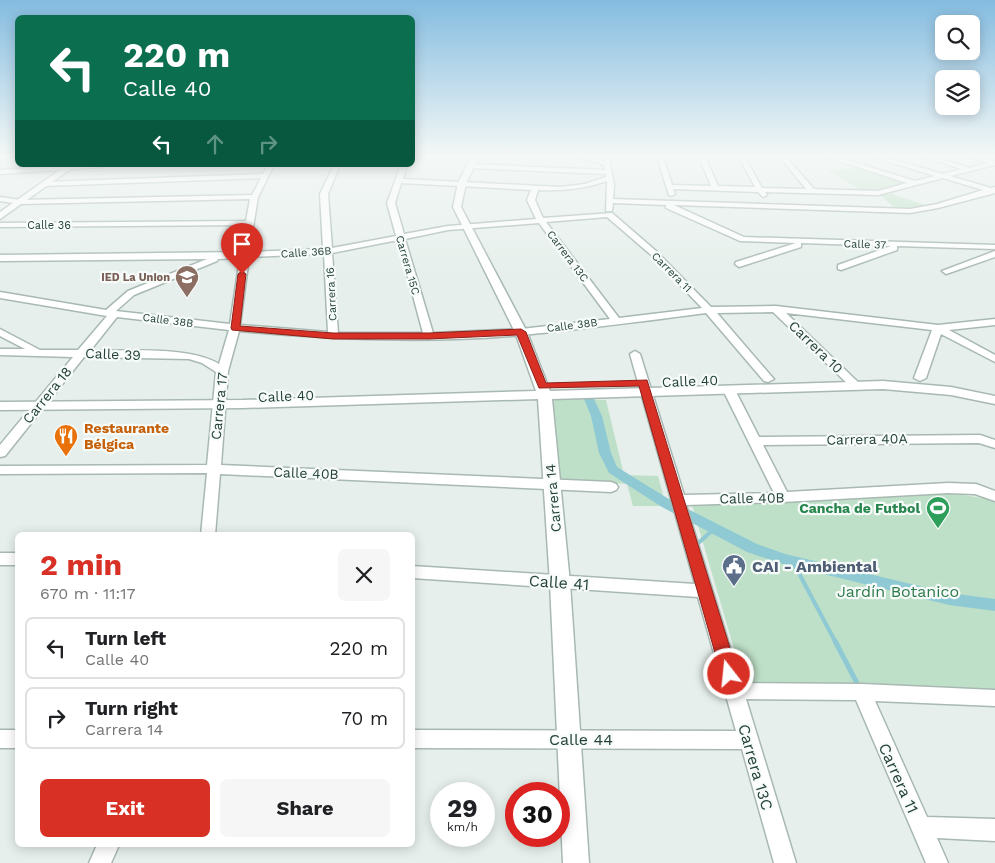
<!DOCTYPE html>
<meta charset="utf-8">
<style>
body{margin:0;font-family:"Work Sans",sans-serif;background:#f6f6f6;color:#202124;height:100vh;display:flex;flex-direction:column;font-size:19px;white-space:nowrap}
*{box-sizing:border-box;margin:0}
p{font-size:16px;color:#757577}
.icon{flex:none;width:28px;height:28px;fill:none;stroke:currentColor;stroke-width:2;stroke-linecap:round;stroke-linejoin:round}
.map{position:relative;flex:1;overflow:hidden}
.sheet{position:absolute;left:15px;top:532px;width:400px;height:315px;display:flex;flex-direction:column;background:#fff;border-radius:8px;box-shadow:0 2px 12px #0003}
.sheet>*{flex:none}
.hud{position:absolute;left:15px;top:15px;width:400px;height:152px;border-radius:8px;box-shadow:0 2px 12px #0003;background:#0b6e4f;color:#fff;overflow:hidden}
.tools{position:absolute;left:935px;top:15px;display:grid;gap:10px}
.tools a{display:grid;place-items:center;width:45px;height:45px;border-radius:8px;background:#fff;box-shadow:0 2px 12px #0003;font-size:25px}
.speed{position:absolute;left:430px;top:782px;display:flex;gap:10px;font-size:25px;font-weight:700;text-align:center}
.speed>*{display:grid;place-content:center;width:65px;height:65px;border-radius:50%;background:#fff;box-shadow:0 2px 12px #0003;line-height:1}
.speed small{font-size:12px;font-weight:400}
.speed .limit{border:8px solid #d22;background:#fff;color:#111}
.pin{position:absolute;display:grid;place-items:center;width:42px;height:42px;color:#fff;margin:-51px -21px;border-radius:50% 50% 50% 0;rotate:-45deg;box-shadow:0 0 5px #0007}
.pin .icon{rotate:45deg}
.me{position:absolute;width:55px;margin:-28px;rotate:344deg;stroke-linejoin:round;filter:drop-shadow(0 0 4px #0008)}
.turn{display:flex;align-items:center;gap:18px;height:105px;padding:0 25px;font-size:22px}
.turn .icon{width:65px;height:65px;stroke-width:2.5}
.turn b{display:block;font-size:35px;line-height:42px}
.lanes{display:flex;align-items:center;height:48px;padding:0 25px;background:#0003;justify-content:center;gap:25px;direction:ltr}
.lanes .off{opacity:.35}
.round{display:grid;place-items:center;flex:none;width:52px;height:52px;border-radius:8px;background:#f6f6f6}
.head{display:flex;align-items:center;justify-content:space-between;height:85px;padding:0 25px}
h1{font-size:30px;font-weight:700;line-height:38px;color:#d93025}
.cta{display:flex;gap:10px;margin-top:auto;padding:10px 25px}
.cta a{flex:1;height:58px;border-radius:8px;background:#d93025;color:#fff;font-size:20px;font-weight:700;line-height:58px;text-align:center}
.cta a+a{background:#f6f6f6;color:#202124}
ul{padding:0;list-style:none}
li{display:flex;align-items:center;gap:15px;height:62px;margin:0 10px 8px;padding:0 15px;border:2px solid #e0e0e0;border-radius:8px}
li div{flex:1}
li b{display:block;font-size:19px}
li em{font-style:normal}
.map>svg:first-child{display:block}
.green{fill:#bfe0c8}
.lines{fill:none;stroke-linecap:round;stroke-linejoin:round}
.stream-far1{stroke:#8ec9d4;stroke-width:4}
.stream{stroke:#8ec9d4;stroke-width:5}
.canal{fill:#8ec9d4;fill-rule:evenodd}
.minor-casing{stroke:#a8b8b2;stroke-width:3}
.tertiary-casing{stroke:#a8b8b2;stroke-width:3}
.minor{fill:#fff;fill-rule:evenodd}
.tertiary{fill:#fff;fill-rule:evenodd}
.route{fill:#d93025;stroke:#8d1f18}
.labels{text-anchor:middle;stroke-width:4.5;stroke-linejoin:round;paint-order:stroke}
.far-street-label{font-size:11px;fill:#24423a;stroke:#f7fbf9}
.far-education-label{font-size:11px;font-weight:bold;fill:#785e54;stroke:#f7fbf9;text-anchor:end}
.street-label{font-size:14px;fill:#24423a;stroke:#f7fbf9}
.food-label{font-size:14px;font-weight:bold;fill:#c56008;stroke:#f7fbf9;text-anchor:start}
.leisure-label{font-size:14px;font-weight:bold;fill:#27864d;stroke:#f7fbf9;text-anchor:end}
.near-service-label{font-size:16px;font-weight:bold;fill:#4e5e75;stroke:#f7fbf9;text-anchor:start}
.near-street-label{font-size:16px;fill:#24423a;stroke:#f7fbf9}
.near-park-label{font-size:16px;fill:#2d7a4b;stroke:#f7fbf9}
</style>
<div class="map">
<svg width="995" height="863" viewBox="0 0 995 863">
<rect width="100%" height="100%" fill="#e6efeb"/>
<path class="green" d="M860,167l51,17 -22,5 -28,1 -33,-19z
M892,194l33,11 -8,2 -22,1 -15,-13z
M550,398l56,2 18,75 34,1 8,30h-33l-6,-22 -69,-5z
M913,495h50l32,5v192l-101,-7 -150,-2 -52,-178z"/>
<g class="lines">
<path class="stream-far1" d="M695,546l20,-18
M793,562l43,81"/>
<path class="stream" d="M835,641l24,46"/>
<path class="canal" d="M589,396l4,1 9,19 9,37 6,14 55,34 85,43 28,10 164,39 46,6v12l-46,-6 -166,-41 -36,-12 -85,-45 -53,-34 -10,-20 -8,-37 -7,-17z"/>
<g class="minor-casing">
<path id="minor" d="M412,157h5l-5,3z
M579,157h10l15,4 -1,-4h6l5,28 -1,14 297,10 27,-5 46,-14 -40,-12 -65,17 -113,-3 2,3 -4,2 -5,-5 -85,-3 2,5 -4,2 -2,-1 -12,-38h6l9,28 39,1 -12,-29h6l13,29 37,1 -16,-30h6l17,31 44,1 -26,-32h6l28,32 64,2 29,-8 -80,-26h10l78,24 20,-5 -61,-19h10l59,17 19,-5 -39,-12h10l37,11 18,-5 -17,-6h10l14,4v4l-45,11 41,12 4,-1v6l-57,15 -28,5 -236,-8 70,32 251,8v4l-98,-3v4l-56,20 -3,-1v-4l53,-19 -90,-3v4l-62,20 -4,-3 1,-2 60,-19 -56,-2 -74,-33v-3l-53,-2 -1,8h-6l1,-30c-23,8 -45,10 -69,9l-3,10 8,18 69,-5 44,38 55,56 65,-1 162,19 57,-6v6l-46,5 46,25v7l-54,-28 -15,44 -6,3 -6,-3 18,-48 -146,-17 74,71 2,2 -2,2h-8l-79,-76 -56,1 55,64 2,2 -6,3 -4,-1 -58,-68c-61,8 -122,16 -184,22 -94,9 -189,4 -283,-4l-11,40 -7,94 390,17 5,2 2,3 -2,3 -5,2 -391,-18 -5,61h-14l6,-62 -207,1v-8l207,-1 9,-93 -14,-9 -13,-4 -105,-2 -79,99 -5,1v-12l73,-88 -73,-2v-6h25l-25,-13v-7l40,21h38l29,-34 -107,-18v-6l106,18 22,-19 79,-32 -207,2v-6l241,-3 4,-27 -245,2v-4l246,-2 4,-22 -230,5 -20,-3v-4l20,3 232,-5 9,-17 -216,8 -3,-2 3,-2 218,-8 5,-9h6l-16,32 -9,55 74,-3 -3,-55 14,-29h6l-12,29 4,54 64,-12 -9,-33 14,-38h6l-4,14 157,8 25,-3 21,-7v-3l-135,-6 -3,-2 3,-2 134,6 -1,-5zM401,183l130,7 -4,10 9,19 -88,7 -44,8 -9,-31zM607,217l43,37 52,54 -83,10 -73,-96zM539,223l71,96 -89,10 -88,4 -28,-94 43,-9zM398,240l25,93h-85l-6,-80zM324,254l4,78 -88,-7 9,-68zM240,258l-10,66 -114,-13 18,-16 83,-34 1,-2zM117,317l112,13 -10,34c-30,-18 -94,-13 -129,-13z
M74,165h31l-3,2 -102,7v-4z
M995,251v6l-46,16 -3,1 -4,-3z
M635,351l5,3 44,141 90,-2 -51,-103 6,-3 6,3 24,47 221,-2 15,5v8l-16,-5 -216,2 24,47 161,-9 28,1 19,7v10l-20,-7 -27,-1 -165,9 -97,3 55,178 121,1 133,6v16l-120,-5 52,116 68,2v22l-58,-3 11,25h-22l-70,-163 -110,-1 50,164h-22l-32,-114 -330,-1v-18l324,1 -38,-134 -286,-19v-12l283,18 -65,-230z
M0,553h18v12h-18z
M0,730h18v18h-18z
M97,845h22l-8,18h-22z"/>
</g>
<g class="tertiary-casing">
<path id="tertiary" d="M471,157h8l-13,26 -5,24 66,125 23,59 333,-10 68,6 44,9v8l-44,-9 -68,-6 -331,10 18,184 19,280h-26l-13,-280 -12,-184 -295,9 -243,2v-8l243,-2 293,-9 -21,-59 -62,-125 5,-24z
M67,165h9l-76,54v-7z"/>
</g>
<use href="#minor" class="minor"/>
<use href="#tertiary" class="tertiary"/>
</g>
<linearGradient id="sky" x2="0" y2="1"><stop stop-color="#84bce0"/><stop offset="0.56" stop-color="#f4f8f6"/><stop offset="1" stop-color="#f4f8f6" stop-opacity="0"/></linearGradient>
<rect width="995" height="278" fill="url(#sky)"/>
<path class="route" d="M242,271l4,3 -6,52 93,7h96l92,-4 5,3 20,51 101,-3 91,294 -3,5 -6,3 -5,-3 -3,-5 -82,-288 -100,2 -22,-53 -88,4h-96l-101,-9 -1,-2 7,-54z"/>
<defs>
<g id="school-pin" transform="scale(1.25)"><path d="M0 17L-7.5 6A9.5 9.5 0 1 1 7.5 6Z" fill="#8d6e63" stroke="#f7fbf9"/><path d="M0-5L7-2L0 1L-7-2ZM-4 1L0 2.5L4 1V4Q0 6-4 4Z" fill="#fff"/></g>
<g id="restaurant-pin" transform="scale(1.25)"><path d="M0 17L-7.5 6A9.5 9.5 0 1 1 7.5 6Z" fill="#e8710a" stroke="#f7fbf9"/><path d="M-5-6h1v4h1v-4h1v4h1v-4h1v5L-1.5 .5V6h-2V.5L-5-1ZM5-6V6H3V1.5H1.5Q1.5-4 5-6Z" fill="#fff"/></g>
<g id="stadium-pin" transform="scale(1.25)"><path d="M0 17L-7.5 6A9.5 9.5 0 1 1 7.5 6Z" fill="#2e9e5b" stroke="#f7fbf9"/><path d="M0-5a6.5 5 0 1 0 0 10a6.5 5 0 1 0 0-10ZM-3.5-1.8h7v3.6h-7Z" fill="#fff"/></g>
<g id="civic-pin" transform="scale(1.25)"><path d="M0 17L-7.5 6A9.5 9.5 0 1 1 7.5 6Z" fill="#5c6f8a" stroke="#f7fbf9"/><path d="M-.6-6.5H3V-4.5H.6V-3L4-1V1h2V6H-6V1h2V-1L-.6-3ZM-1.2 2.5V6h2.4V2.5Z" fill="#fff"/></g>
</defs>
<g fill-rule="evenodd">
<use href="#school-pin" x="187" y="277"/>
<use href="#restaurant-pin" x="66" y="436"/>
<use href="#stadium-pin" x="938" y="508"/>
<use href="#civic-pin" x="734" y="566"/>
</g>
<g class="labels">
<g class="far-street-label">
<text x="49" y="229">Calle 36</text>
<text transform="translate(865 244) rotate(2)" y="4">Calle 37</text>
<text transform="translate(306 252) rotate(-4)" y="4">Calle 36B</text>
<text transform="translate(568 256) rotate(53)" y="4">Carrera 13C</text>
<text transform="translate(408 265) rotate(74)" y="4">Carrera 15C</text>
<text transform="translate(672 272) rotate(45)" y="4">Carrera 11</text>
<text transform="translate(331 294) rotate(-93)" y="4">Carrera 16</text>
<text transform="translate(168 320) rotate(7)" y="4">Calle 38B</text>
<text transform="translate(572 325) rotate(-7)" y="4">Calle 38B</text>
</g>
<g class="far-education-label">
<text x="170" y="281">IED La Union</text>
</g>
<g class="street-label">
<text transform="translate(816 347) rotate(44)" y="5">Carrera 10</text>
<text transform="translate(113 354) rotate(2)" y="5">Calle 39</text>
<text transform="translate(690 381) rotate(-2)" y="5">Calle 40</text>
<text transform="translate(47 395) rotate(-51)" y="5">Carrera 18</text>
<text transform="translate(286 396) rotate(-2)" y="5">Calle 40</text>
<text transform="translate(219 406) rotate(-84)" y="5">Carrera 17</text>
<text transform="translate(867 439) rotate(-1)" y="5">Carrera 40A</text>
<text transform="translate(306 473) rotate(2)" y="5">Calle 40B</text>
<text transform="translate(553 498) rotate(-95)" y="5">Carrera 14</text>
<text transform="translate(752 498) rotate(-1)" y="5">Calle 40B</text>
</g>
<g class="food-label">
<text x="84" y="433">Restaurante<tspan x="84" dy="16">Bélgica</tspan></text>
</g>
<g class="leisure-label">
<text x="920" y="513">Cancha de Futbol</text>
</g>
<g class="near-service-label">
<text x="752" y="572">CAI - Ambiental</text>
</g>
<g class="near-street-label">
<text transform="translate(559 582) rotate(4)" y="6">Calle 41</text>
<text x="581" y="745">Calle 44</text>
<text transform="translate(756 767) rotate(74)" y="6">Carrera 13C</text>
<text transform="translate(899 778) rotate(66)" y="6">Carrera 11</text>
</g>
<g class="near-park-label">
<text x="898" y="597">Jardín Botanico</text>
</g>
</g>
</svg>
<div class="tools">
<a><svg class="icon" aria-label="search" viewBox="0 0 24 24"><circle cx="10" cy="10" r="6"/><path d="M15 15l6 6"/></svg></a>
<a><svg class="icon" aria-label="layers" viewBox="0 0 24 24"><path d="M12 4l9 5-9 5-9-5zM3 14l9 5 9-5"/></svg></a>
</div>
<div class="speed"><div>29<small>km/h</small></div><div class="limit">30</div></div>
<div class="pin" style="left:242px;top:274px;background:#d93025"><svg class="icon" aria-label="arrive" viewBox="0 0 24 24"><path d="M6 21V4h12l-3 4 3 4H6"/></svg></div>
<svg class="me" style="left:729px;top:674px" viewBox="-20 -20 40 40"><circle r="17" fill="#d93025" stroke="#fff" stroke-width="3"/><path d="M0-11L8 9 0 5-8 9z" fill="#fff"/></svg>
<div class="hud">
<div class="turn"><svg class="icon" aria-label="left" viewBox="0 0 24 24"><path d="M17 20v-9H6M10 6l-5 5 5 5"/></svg><div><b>220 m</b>Calle 40</div></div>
<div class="lanes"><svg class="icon" aria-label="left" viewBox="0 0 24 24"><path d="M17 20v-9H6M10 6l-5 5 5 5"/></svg><svg class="icon off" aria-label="ahead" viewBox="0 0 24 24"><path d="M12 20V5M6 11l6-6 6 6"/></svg><svg class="icon off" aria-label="right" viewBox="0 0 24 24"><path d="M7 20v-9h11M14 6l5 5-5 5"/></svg></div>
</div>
<section class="sheet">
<div class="head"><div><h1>2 min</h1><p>670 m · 11:17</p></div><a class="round"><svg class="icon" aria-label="close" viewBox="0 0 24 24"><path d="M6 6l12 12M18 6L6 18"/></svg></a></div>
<ul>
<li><svg class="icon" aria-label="left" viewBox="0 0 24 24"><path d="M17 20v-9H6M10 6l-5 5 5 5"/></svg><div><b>Turn left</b><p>Calle 40</p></div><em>220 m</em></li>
<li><svg class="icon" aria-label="right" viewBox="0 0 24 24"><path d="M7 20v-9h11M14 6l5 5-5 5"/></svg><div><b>Turn right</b><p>Carrera 14</p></div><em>70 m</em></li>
</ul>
<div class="cta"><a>Exit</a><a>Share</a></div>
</section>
</div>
